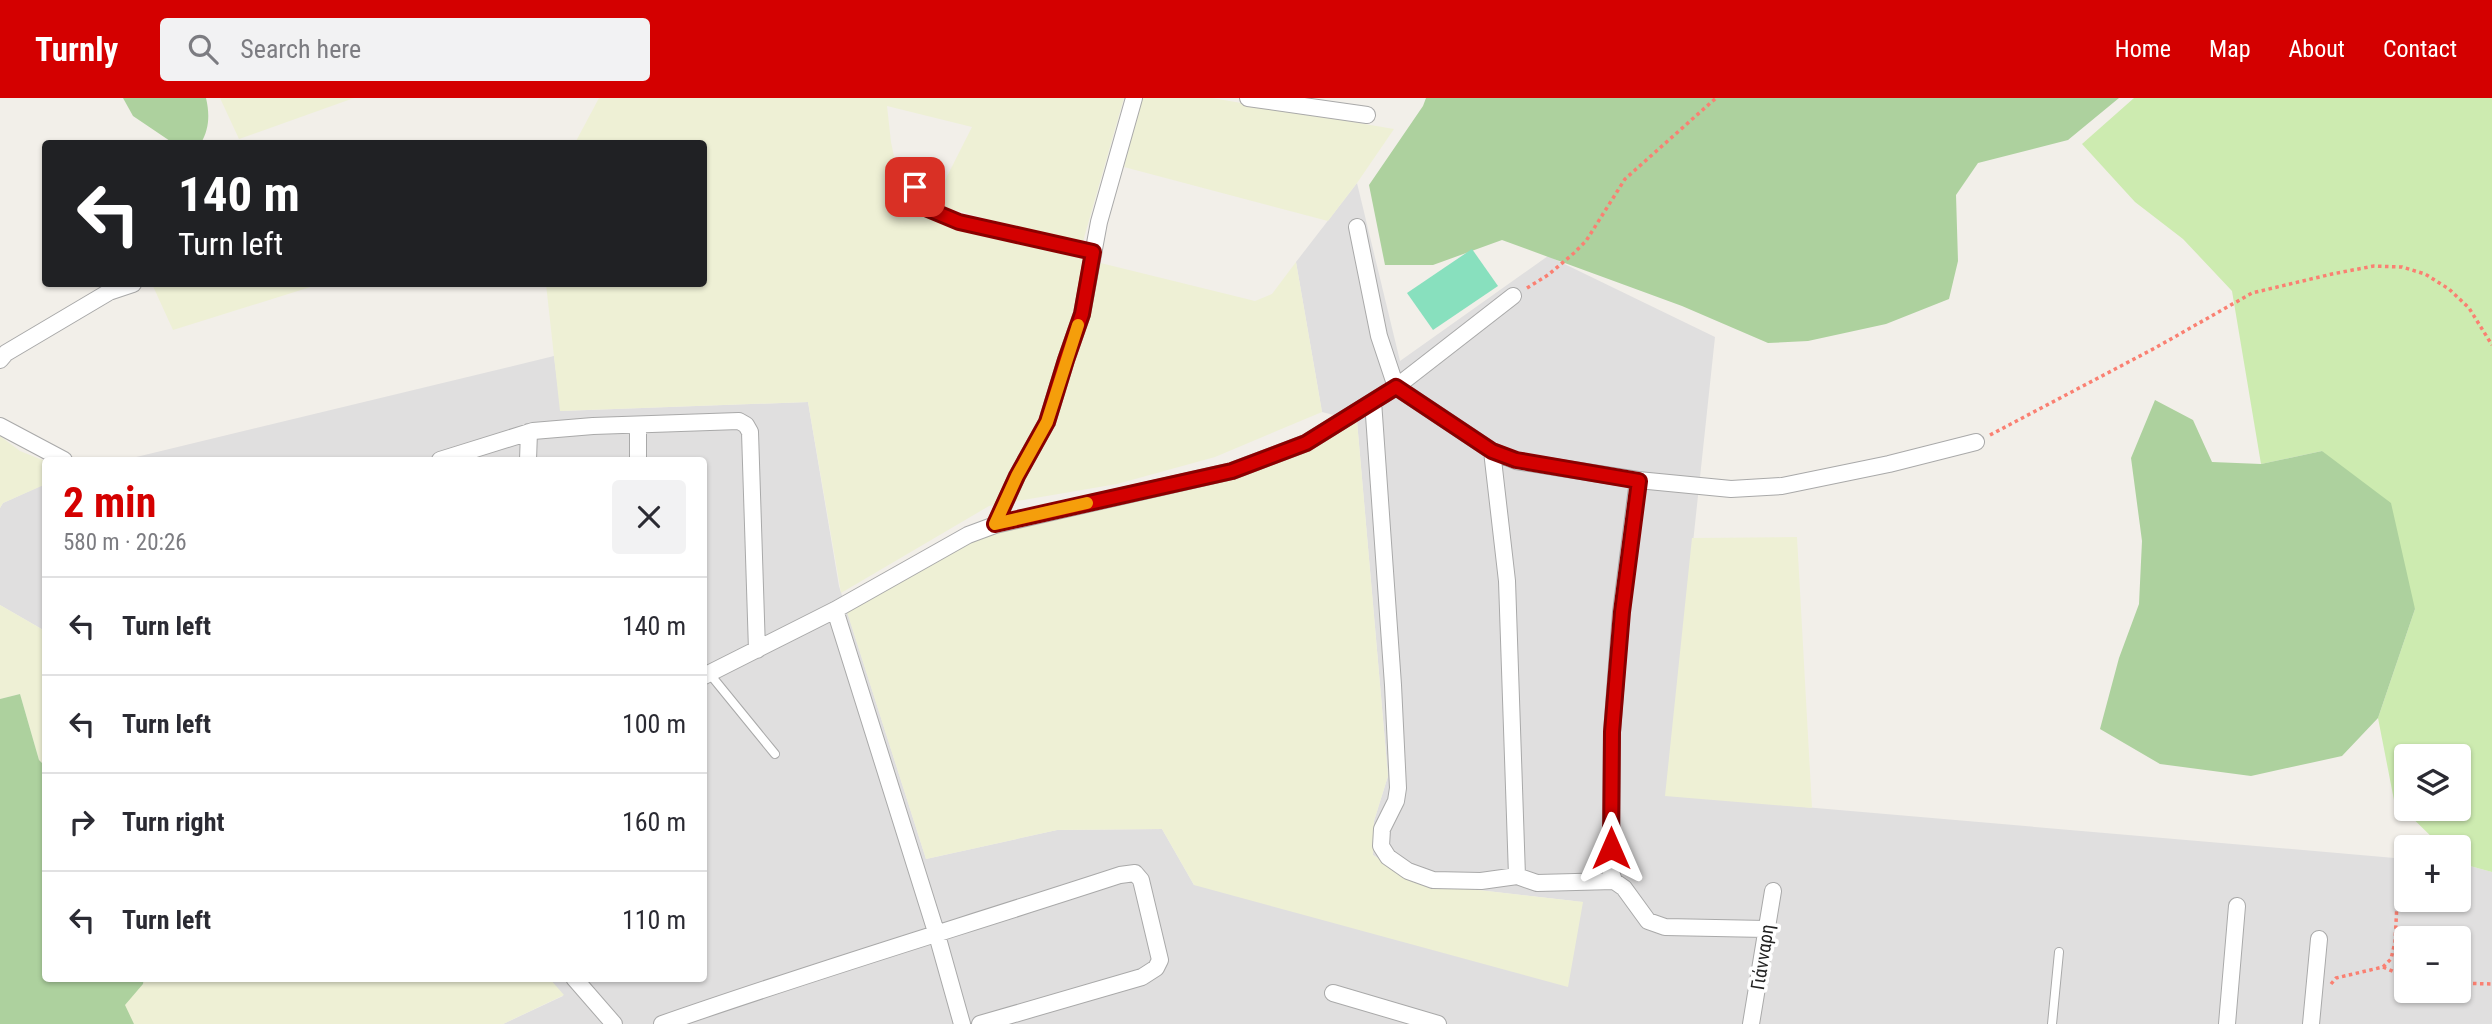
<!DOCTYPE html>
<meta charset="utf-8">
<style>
body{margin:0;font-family:"Roboto Condensed",sans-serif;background:#f2f2f3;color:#2b2b33;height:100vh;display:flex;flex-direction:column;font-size:26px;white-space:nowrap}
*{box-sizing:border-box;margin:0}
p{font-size:23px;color:#7c7c81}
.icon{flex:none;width:38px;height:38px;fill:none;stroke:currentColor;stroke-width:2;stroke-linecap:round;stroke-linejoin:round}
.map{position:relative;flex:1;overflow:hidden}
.side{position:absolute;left:42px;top:359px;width:665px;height:525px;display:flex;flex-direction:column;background:#fff;border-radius:7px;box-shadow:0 2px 5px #0004}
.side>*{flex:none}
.top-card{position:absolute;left:42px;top:42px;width:665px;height:147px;border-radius:7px;box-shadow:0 2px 5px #0004;background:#202124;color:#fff;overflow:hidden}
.controls{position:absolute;left:2394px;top:646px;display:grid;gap:14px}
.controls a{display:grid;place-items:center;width:77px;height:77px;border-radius:7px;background:#fff;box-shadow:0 2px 5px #0004;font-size:35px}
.pin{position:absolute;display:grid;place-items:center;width:60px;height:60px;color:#fff;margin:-30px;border-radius:14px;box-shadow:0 4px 10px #0006}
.me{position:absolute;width:77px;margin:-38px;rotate:0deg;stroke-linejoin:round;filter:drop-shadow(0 0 5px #0008)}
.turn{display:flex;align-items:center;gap:24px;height:147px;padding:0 21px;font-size:32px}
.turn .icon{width:91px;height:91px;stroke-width:2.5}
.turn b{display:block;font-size:49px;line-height:60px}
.round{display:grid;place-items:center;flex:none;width:74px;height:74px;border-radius:7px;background:#f2f2f3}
.summary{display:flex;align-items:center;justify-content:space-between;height:119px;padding:0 21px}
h1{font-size:42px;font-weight:700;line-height:52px;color:#d40000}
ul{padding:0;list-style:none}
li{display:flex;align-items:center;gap:21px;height:98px;padding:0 21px;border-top:2px solid #e1e1e2}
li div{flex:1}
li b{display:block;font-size:26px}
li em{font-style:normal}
header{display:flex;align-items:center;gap:42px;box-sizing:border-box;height:98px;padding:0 35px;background:#d40000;color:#fff}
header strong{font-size:33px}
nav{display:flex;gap:38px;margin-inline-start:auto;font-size:24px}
.search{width:490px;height:63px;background:#f2f2f3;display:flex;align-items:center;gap:18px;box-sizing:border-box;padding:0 24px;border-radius:7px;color:#7c7c81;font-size:26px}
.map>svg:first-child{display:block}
.residential{fill:#e0dfdf;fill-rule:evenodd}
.farmland{fill:#eef0d5}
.grass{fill:#cdebb0;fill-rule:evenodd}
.forest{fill:#add19e}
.pitch{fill:#88e0be}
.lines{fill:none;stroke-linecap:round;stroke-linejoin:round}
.service-casing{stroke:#a9a9a9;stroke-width:10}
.minor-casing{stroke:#a9a9a9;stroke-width:18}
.path{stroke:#fa8072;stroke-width:3.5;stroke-dasharray:3.5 3.5;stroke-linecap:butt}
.service{stroke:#fff;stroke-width:8}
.minor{stroke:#fff;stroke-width:16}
.route-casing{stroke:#8a0000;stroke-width:18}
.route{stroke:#d40000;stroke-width:12}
.slow{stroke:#f59e0b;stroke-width:12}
.labels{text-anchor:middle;stroke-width:7;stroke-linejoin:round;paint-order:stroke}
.street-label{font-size:19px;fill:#222;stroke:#fff}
</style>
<header>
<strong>Turnly</strong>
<div class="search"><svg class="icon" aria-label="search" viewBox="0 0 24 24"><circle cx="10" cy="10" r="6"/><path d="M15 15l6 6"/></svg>Search here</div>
<nav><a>Home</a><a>Map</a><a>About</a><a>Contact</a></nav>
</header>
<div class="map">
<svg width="2492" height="926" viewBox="0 0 2492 926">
<rect width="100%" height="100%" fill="#f2efe9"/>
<path class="residential" d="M1357,85l43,178 148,-105 167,81 -49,458 740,64v41h53v-37l33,9v152h-1989l60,-28 -14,-18h155v-518h-580l430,-104 7,55 247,-9 31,184 87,273 131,-29 105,-1 32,56 389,17 -166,-19 -44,-28 1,-34 14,-45 -31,-355 -35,-9 -26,-150zM2406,840h53v52h-53z
M45,386v147l-45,-26v-97l3,-5z"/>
<path class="farmland" d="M220,0h134l-115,41z
M599,0h525l-42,147 -149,-41 39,-77 -85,-21 4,36 12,58 9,12 152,42 191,47 17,-7 24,-32 26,150 -107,45 -98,27 -128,22 -148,87 -33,-191 -248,9 -14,-127h158v-140l-129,-1z
M1141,0h71l182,31 -37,54 -29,38 -204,-54z
M152,186h168l-147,46z
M1357,323l31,355 -14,45 -1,34 44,28 166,19 -15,85 -374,-102 -32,-56 -105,1 -131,29 -80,-250 122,-69 344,-96z
M0,338l20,15 25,10 1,23 -43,19 -3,5z
M1797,439l15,271 -147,-12 27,-258z
M0,507l45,26v135l-6,-6 -19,-66 -20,5z
M144,880h405l15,17 -61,29h-369l-10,-19 19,-21z"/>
<path class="grass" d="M2134,0h358v774l-33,-9v-16h-17l-48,-47 -16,-82 37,-109 -93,-158 -61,13 -29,-173 -49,-52 -48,-37 -53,-58zM2406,658h53v52h-53z"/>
<path class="forest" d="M123,0h83c4,17 3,31 -5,45h-28l-40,-27z
M1426,0h693l-51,42 -90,23 -22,32 2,66 -9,38 -63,25 -78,17 -40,2 -86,-37 -180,-66 -69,25h-48l-16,-80 54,-79z
M2155,302l38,20 19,42 49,2 61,-13 69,52 24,106 -37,109 -36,38 -91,20 -91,-12 -60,-35 19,-71 20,-54 3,-63 -11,-83z
M20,596l19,66 6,6 1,212h98l-1,6 -18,21 9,19h-134v-325z"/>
<path class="pitch" d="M1472,151l26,37 -65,44 -26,-37z"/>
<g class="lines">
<g class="service-casing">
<path id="service" d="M911,67l4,21 8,21 36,15 134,30
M709,575l66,81
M2052,926l7,-72"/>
</g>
<g class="minor-casing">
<path id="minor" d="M1248,0l119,17
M1357,129l22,109 17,51 96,64 24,10 122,19 93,9 51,-3 107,-22 87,-22
M0,262l6,-7 103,-61 24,-8
M1373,303l20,284 5,103 -2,13 -14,28 -1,17 7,11 20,14 25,9 48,1 36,-5 20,7 77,-2
M638,327v35
M0,328l64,34
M1492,353l15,130 10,295
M440,362l93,-29 60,-5 146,-5 7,4 4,7 7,218
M528,362l1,-28
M1638,382l-17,132 -9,120 -1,140 3,9 10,7 24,33 17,6 101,2
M995,427l22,-49 30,-54 19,-62 16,-46 17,-92 35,-124
M835,512l102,325 25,89
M704,578l131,-66 133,-75 27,-10 237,-54 74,-28 90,-56 117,-91
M574,880l40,46
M1333,895l105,31
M662,926c151,-53 305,-99 458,-149l15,-2 6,7 19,80 -4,8 -14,9 -162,47
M1751,926l22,-133
M2227,926l10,-118
M2311,926l8,-85"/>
</g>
<path class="path" d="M1527,190l21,-13 26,-22 12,-12 39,-62 91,-81
M1990,337l165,-87 97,-55 80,-19 42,-8 28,1 23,7 24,15 20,19 23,37
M704,736h1
M2420,749l2,-4
M2383,869l23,10
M2459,885l33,1
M2331,886l5,-6 47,-11 8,-8 4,-17 2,-38 9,-24"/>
<use href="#service" class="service"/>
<use href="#minor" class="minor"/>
</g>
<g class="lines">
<g class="route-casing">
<path id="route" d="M915,89l8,20 36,15 134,30 -11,62 -16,46 -19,62 -30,54 -22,48 237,-53 74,-28 90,-56 96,64 24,9 123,21 -17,131 -10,120 -1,116"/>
</g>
<use href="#route" class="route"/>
<path class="slow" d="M1078,227l-31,97 -30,54 -22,48 92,-21"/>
</g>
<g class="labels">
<g class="street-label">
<text transform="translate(1762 859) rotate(-81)" y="7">Γιάνναρη</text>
</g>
</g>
</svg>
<div class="controls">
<a><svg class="icon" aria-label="layers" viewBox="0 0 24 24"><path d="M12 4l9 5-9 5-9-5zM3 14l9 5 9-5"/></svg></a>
<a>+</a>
<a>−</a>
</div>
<div class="pin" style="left:915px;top:89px;background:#d93025"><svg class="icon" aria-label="arrive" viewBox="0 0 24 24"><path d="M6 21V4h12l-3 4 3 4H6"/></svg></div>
<svg class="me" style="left:1611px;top:750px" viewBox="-20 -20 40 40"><path d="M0-17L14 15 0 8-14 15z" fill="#d40000" stroke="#fff" stroke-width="4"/></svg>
<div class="top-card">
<div class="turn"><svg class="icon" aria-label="left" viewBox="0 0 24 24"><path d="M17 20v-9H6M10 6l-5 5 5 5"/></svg><div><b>140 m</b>Turn left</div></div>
</div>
<section class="side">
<div class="summary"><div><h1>2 min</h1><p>580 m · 20:26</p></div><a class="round"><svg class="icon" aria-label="close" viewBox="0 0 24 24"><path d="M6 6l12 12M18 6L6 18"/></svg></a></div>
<ul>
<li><svg class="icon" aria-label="left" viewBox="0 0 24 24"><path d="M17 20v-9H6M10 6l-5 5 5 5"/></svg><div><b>Turn left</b></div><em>140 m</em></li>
<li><svg class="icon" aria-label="left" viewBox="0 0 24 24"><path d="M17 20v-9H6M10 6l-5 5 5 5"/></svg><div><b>Turn left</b></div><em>100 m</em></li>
<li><svg class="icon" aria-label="right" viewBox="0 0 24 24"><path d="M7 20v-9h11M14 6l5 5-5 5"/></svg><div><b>Turn right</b></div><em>160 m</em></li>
<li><svg class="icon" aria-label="left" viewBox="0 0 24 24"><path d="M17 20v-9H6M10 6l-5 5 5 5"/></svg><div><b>Turn left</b></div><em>110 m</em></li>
</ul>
</section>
</div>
